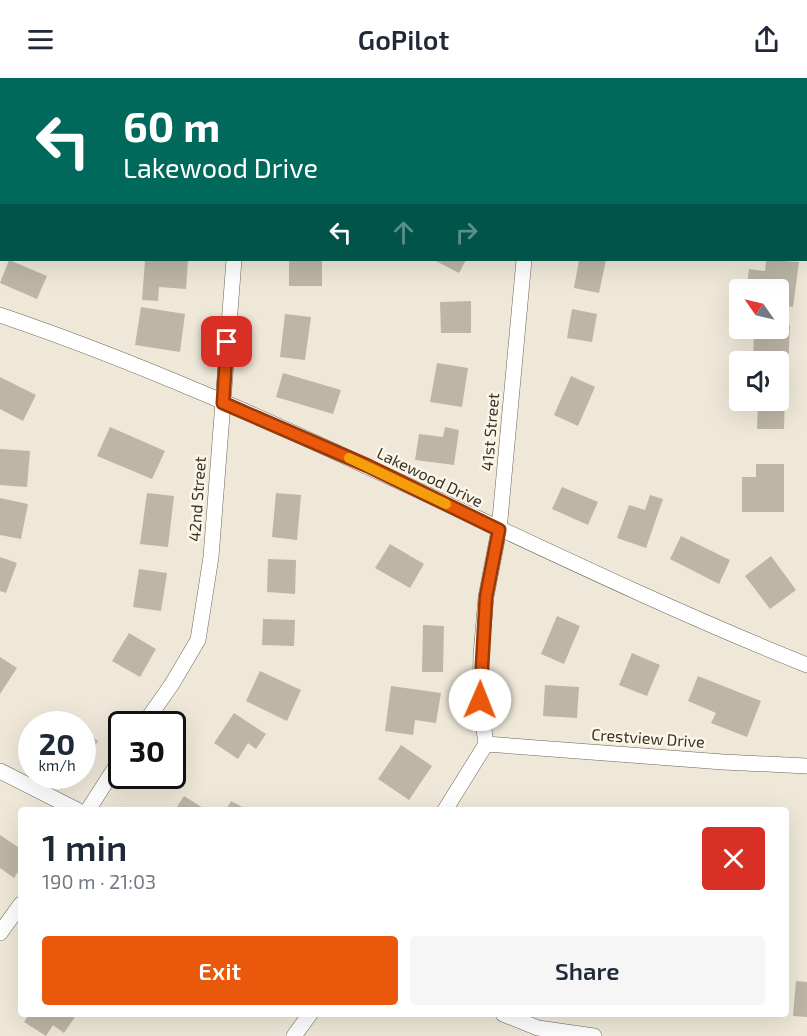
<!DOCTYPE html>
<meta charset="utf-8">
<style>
body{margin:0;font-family:"Exo 2",sans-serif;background:#f6f6f7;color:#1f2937;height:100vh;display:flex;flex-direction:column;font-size:22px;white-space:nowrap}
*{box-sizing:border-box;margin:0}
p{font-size:20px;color:#747a83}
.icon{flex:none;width:33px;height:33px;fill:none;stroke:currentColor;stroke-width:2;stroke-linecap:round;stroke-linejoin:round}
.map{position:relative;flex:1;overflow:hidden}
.panel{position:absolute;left:18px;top:729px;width:771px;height:210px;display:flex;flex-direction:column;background:#fff;border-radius:6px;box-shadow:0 6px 24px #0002}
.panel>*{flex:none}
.banner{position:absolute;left:0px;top:0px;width:807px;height:183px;box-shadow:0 6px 24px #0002;background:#00695c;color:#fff;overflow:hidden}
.needle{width:39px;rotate:304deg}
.tools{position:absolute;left:729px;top:201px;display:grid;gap:12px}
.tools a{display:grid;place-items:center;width:60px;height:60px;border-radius:6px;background:#fff;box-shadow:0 6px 24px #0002;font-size:30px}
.speed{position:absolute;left:18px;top:633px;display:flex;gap:12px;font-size:30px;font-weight:700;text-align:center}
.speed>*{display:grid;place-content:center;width:78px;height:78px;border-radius:50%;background:#fff;box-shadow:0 6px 24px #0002;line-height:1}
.speed small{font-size:15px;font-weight:400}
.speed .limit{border:3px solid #111;border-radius:9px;background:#fff;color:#111}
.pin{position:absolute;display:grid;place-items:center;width:51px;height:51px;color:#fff;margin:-26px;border-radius:12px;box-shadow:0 3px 9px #0006}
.me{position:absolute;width:66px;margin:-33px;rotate:1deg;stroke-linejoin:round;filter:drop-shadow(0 0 4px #0008)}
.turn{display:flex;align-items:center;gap:21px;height:126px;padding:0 24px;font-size:27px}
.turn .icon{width:78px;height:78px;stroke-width:2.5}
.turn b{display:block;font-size:42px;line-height:51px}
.lanes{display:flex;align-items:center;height:57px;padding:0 24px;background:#0003;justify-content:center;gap:30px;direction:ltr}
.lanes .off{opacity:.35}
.round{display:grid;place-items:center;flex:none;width:63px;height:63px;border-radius:6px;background:#f6f6f7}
.head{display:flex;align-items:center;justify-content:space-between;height:102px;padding:0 24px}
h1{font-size:36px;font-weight:600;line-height:45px}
.action{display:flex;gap:12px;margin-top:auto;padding:12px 24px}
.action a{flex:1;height:69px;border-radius:6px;background:#ea580c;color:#fff;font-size:24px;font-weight:600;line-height:69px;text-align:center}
.action a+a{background:#f6f6f7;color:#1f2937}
header{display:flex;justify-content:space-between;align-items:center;height:78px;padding:0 24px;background:#fff;font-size:27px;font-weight:600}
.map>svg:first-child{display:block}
.building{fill:#bdb6a7}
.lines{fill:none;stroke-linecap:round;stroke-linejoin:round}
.minor-casing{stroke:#6c6558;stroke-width:16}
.minor{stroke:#fff;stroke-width:15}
.route-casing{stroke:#983908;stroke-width:15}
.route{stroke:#ea580c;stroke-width:10}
.slow{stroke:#f59e0b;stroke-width:10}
.labels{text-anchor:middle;stroke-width:5;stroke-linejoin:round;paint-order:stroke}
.street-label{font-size:16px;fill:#35322c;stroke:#fdf5e6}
</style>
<header><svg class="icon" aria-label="menu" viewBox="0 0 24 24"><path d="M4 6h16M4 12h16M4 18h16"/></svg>GoPilot<svg class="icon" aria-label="share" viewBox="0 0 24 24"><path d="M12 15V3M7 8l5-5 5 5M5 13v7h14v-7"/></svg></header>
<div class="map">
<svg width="807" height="958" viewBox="0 0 807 958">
<rect width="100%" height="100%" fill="#efe8d9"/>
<path class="building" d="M9,182l38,16 -10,23 -37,-16z
M145,182h43l-2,29 -27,-2 -1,14 -16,-1z
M289,182h33v26h-33z
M434,182h32l-7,13z
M579,182h27l-7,33 -25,-5z
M766,182l33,2 -6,45 -15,-2v-15h-17l1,-3 -15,-2 2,-16 16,2z
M471,223v32h-30l-1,-31z
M141,229l44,7 -5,38 -45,-7z
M572,231l25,5 -5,28 -25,-4z
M285,236l26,3 -6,43 -25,-3z
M778,247h12l-2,43 -10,-1v-5h-25l1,-34h24z
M437,285l31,5 -6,39 -32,-5z
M283,295l58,17 -8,24 -57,-17z
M571,298l24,11 -17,39 -24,-11z
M0,299l36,18 -13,26 -23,-12z
M778,313l7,1 -1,37h-27l1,-29h20z
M110,349l55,24 -13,28 -55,-23z
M445,349l14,3 -5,35 -39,-5 4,-26 24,3z
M0,371l30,2 -3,36 -27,-2z
M756,386h28v48h-42v-35h14z
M562,409l36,15 -10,23 -36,-16z
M147,415l27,3 -6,51 -28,-3z
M276,415l25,2 -4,45 -25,-3z
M650,417l13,4 -17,49 -29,-10 12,-33 16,5z
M0,420l28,6 -7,35 -21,-4z
M681,458l49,24 -11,24 -49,-25z
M390,466l34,20 -14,24 -35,-20z
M771,478l25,34 -26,19 -25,-33z
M0,479l17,6 -11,30 -6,-2z
M268,481l28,1 -1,34 -28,-2z
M139,491l28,4 -6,38 -28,-4z
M557,538l23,10 -16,38 -23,-10z
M263,541l32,1 -1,26 -32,-1z
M423,547l21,1 -1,46h-21z
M129,555l27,16 -16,28 -28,-16z
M632,575l28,12 -13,31 -28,-11z
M0,579l17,11 -17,26z
M260,593l41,19 -14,31 -41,-20z
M698,598l63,25 -14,36 -36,-14 5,-10 -28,-12z
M545,607l34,2 -2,31 -34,-2z
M391,608l50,7 -5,30 -21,-3 -2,15 -28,-4z
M234,635l32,21 -10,15 -8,-6 -10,16 -24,-16z
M82,653l16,10 -13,20 -3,-1z
M401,667l31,21 -23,34 -31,-21z
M184,718l19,12 -1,2h-27z
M231,723l17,9h-22z
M0,757l21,14v18l-7,11 -14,-10z
M796,903l11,1v35l-14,-1z
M29,936h48l-13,19 -11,-8 -7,11 -22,-14z"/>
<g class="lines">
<g class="minor-casing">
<path id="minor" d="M246,2v-2
M541,2v-2
M0,237c278,94 535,241 807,350
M144,646l28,-40 26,-44 13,-83 23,-297
M486,666l237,18 84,4
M0,693l77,39
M88,732l34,-53
M445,732l41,-66 -6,-44 1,-45 5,-58 13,-67 25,-270
M0,855l21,-29
M503,936l35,14 56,8
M294,958l16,-22"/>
</g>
<use href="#minor" class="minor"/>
</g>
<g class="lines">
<g class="route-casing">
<path id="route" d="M227,264l-4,61 145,63 131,64 -13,67 -6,103"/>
</g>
<use href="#route" class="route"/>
<path class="slow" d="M349,380l97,46"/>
</g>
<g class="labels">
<g class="street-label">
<text transform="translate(490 354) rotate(-85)" y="6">41st Street</text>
<text transform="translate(430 399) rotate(26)" y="6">Lakewood Drive</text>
<text transform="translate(197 421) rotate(-86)" y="6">42nd Street</text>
<text transform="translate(648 660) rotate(4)" y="6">Crestview Drive</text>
</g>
</g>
</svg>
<div class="tools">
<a><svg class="needle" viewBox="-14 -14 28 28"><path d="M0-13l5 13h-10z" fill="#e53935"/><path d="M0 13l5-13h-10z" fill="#747a83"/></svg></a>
<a><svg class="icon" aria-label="sound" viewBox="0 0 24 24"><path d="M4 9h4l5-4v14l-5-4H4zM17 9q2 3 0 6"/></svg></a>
</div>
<div class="speed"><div>20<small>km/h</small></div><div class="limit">30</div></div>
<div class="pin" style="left:227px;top:264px;background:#d93025"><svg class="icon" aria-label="arrive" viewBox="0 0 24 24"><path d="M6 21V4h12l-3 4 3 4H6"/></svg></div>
<svg class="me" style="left:480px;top:622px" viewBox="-20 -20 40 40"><circle r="19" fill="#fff"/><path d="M0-13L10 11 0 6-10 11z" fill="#ea580c"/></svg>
<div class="banner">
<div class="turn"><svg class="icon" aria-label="left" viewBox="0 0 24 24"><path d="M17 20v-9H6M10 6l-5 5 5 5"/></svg><div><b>60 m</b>Lakewood Drive</div></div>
<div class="lanes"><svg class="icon" aria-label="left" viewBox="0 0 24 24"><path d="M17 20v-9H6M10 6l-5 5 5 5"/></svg><svg class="icon off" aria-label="ahead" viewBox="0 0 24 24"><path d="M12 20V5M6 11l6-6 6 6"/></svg><svg class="icon off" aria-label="right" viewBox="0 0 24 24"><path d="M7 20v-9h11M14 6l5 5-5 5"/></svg></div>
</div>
<section class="panel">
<div class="head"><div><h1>1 min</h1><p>190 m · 21:03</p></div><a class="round" style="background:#d93025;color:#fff"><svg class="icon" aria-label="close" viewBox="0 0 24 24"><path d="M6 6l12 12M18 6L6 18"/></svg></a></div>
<div class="action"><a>Exit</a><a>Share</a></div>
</section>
</div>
